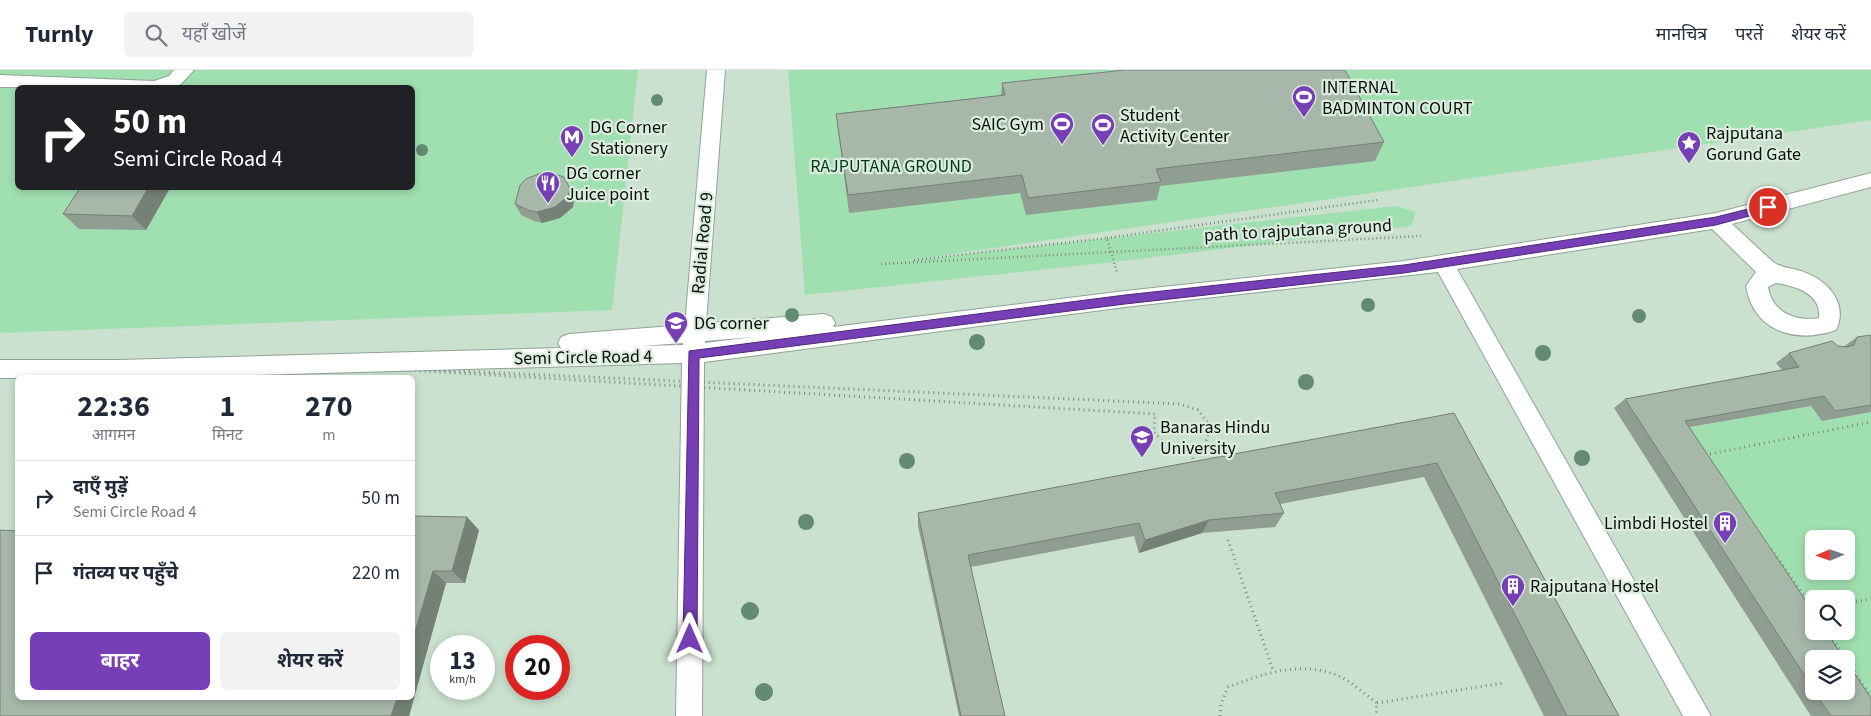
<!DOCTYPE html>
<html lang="hi">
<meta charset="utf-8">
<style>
body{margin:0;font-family:"Source Sans 3","Noto Sans Devanagari",sans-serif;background:#f2f2f3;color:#1f2937;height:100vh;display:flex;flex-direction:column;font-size:19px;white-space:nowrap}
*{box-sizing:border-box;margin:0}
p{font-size:16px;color:#747a83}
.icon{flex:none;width:28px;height:28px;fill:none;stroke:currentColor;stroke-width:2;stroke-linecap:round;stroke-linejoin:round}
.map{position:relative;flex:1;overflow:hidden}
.details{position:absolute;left:15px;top:305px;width:400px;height:325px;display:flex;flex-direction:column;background:#fff;border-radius:8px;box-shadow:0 2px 8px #0003}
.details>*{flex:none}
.hud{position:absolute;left:15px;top:15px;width:400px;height:105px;border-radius:8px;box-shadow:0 2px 8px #0003;background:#202124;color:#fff;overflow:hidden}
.needle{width:32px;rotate:268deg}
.fabs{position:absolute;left:1805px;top:460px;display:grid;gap:10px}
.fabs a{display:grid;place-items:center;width:50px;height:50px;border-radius:8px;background:#fff;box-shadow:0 2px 8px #0003;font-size:25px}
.speed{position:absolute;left:430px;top:565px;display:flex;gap:10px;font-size:25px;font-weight:700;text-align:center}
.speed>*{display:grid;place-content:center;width:65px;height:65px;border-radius:50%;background:#fff;box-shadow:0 2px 8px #0003;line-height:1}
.speed small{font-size:12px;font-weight:400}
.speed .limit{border:8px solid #d22;background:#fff;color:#111}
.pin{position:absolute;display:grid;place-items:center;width:42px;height:42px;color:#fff;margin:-21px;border:2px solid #fff;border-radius:50%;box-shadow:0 1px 5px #0007}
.me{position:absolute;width:55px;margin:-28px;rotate:0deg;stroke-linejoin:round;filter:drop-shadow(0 0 4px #0008)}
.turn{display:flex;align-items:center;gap:18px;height:105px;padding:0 15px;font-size:22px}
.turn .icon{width:65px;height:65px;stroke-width:2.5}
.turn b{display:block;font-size:35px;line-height:42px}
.eta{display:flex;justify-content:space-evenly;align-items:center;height:85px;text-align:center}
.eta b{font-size:30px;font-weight:700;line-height:35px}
.action{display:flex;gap:10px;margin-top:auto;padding:10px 15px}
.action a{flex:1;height:58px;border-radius:8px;background:#773fb5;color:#fff;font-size:20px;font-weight:700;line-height:58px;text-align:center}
.action a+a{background:#f2f2f3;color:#1f2937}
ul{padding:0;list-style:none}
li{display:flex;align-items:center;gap:15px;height:75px;padding:0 15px;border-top:1px solid #e0e1e3}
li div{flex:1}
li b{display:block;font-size:19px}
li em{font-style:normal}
header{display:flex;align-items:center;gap:30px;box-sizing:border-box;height:70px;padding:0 25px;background:#fff;border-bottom:1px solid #e0e1e3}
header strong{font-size:24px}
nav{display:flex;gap:28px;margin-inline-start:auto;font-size:18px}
.search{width:350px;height:45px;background:#f2f2f3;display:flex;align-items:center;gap:12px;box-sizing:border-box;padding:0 18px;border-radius:8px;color:#747a83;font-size:19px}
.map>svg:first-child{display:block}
.built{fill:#c9e1ce;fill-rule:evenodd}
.green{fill:#a0e0b0;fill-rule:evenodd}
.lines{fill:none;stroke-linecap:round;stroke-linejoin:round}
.service-casing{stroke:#92a396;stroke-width:2}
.path-far1{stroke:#7d8980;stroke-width:2.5;stroke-dasharray:1 3;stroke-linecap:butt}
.path{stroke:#7d8980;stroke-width:3;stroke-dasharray:1 4;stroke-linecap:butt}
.service{fill:#fff;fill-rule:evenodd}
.tree{fill:#638a72}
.wall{fill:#909d92}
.shaded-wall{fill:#758077}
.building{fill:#a7b7aa;stroke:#758077}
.route{fill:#773fb5;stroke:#4d2976}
.labels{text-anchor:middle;stroke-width:4.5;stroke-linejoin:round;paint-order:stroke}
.poi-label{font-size:18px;fill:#0a100c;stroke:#dbecde;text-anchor:start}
.park-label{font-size:18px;fill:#013a19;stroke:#dbecde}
.street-label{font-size:18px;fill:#0a100c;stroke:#dbecde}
</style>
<header>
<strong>Turnly</strong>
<div class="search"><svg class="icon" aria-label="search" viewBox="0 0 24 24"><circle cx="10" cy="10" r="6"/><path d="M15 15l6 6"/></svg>यहाँ खोजें</div>
<nav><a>मानचित्र</a><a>परतें</a><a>शेयर करें</a></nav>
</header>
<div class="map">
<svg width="1871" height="646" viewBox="0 0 1871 646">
<rect width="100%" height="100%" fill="#dbecde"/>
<path class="built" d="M0,0h1871v646h-1871zM18,18h394v100h-394zM18,308h394v320h-394zM1814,469h32v32h-32zM1814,529h32v32h-32zM441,576h43v43h-43zM516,576h43v43h-43zM1814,589h32v32h-32z"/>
<path class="green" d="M0,0h638l-26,240 -612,23zM18,18h394v100h-394z
M788,0h1083v50l-967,141 492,-55 20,6 -5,14 -297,36 -309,33z
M1811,336l11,15 49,-9v304l-25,-25v-32h-21l-151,-229zM1814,469h32v32h-32zM1814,529h32v32h-32z"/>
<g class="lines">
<g class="service-casing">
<path id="service" d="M174,0h20l-13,14 -8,4 -173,-1v-12l154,6 15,-5z
M707,0h18l-19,253 118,-9 8,3 3,6 -2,4 292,-36 279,-30 312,-48 155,-40v14l-139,37 41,38c10,7 22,6 33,11 24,9 42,32 30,57 -40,14 -82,2 -90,-44l10,-14 -44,-43 -255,40 254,447h-28l-245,-444 -313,35 -421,55 -2,354h-26l6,-353 -534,15h-148v-18h119l442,-12 -3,-5 3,-6 8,-3 116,-9zM1776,213c18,3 46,10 43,35 -24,4 -47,-6 -51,-31zM753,267l-48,6v-2zM683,273v2l-42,1z"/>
</g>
<path class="path-far1" d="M1107,168l271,-38
M914,190l193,-22 10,35
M881,194l540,-28"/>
<path class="path" d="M304,294l876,40 18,6 12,16 -5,19 -14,8 -23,-5 -14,-16 1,-18z
M1191,383l4,11
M1705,385l166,-33
M1228,470l45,130
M1771,479l43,60
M1846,533l25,-4
M1828,561l18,28
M1846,589l25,38
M1377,633l126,-20
M1220,646l1,-12 7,-17c37,-14 77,-28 115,-9 12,7 23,17 34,25l-1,13"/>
<use href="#service" class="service"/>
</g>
<g class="tree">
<circle cx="657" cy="30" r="6"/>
<circle cx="422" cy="80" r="6"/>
<circle cx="1368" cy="235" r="7"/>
<circle cx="792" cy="245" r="7"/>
<circle cx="1639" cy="246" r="7"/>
<circle cx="977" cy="272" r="8"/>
<circle cx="1543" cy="283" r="8"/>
<circle cx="1306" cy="312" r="8"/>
<circle cx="1582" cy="388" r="8"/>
<circle cx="907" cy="391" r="8"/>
<circle cx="806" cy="452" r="8"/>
<circle cx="750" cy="541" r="9"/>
<circle cx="764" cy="622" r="9"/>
</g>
<path class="wall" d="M1002,13l382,59 -9,19 -215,25 -3,14 -131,15 -6,-22 -171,20 -13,-99 165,-18z
M80,118h90l-24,42 -67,-1 -16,-15z
M574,130l-1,7 -13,11 -18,5 -8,-2 -13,-6 -6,-11z
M1871,265v77l-49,9 -11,-15 -121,21 124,232v32h32l25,25h-60l-197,-308 11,-9 157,-29 -6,-7 13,-10 49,-7 5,1 14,-10z
M1454,343l165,303h-75l-120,-239 -144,27 4,9 -9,14 -73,6 -63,20 -5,-17 -163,31 34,149h-46l-41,-190v-13z
M412,446l67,14 -14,53h-19l-37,133h-409l412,-18z"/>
<path class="shaded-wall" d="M148,118h22l-24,42 -14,-14z
M570,119l4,11 -1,7 -13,11 -18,5 -5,-11z
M467,447l12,13 -14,53 -13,-12z
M1209,450l-7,13 -63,20 6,-13z
M433,501l13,12 -37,133h-18l6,-18h15v-56z"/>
<path class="building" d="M1125,0h220l39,72 -228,27 5,13 -133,16 -6,-23 -174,20 -12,-81 169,-19 -3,-12z
M549,102l15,5 6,12 -2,7 -13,11 -18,5 -9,-2 -13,-6 5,-19 6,-6 15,-6z
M80,118h68l-16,28 -69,-2z
M1871,265v70l-36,6 -11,-15 -139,25 129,192v18h12l18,28h-30v31l-189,-291 174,-32 -10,-14 43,-12 6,5 9,1 7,-2 3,-8z
M1454,343l165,303h-52l-130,-253 -162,30 9,20 -75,7 -64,20 -6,-17 -171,32 37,161h-44l-43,-203z
M412,446l55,1 -15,54h-19l-21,71z
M0,460l18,1v167h379l-6,18h-391z
M1846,591l25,37v18h-40l-17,-25h32z"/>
<path class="route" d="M1768,134l5,3 -2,3 -55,15 -312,48 -279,31 -426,54 -2,281 -2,4 -5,2 -5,-2 -2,-4 6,-288 436,-56 279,-30 312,-48z"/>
<defs>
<g id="stadium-pin" transform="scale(1.25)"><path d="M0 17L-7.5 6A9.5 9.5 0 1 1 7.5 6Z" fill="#773fb5" stroke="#dbecde"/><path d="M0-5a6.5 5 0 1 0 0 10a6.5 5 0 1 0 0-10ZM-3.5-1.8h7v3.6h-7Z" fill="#fff"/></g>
<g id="metro-pin" transform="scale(1.25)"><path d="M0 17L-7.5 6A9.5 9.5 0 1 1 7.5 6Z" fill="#773fb5" stroke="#dbecde"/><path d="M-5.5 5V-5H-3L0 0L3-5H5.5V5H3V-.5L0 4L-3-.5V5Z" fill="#fff"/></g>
<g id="sight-pin" transform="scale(1.25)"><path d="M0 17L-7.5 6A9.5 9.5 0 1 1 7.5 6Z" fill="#773fb5" stroke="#dbecde"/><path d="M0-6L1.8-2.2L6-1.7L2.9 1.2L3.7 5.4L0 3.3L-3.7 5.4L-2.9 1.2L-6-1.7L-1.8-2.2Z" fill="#fff"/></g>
<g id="restaurant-pin" transform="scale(1.25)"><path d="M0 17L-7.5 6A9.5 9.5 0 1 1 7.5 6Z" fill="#773fb5" stroke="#dbecde"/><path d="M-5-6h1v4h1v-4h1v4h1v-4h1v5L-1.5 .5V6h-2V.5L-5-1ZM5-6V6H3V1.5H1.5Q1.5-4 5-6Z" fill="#fff"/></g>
<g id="university-pin" transform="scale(1.25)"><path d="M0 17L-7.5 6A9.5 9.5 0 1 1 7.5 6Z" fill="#773fb5" stroke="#dbecde"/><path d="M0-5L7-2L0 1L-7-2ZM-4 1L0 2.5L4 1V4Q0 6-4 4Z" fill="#fff"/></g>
<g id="building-pin" transform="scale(1.25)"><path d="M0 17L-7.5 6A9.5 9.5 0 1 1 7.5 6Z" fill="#773fb5" stroke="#dbecde"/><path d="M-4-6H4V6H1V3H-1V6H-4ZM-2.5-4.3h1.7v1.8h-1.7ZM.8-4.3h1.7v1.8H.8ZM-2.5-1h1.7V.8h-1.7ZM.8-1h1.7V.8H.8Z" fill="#fff"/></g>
</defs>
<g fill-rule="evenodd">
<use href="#stadium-pin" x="1304" y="27"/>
<use href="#stadium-pin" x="1062" y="54"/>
<use href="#stadium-pin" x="1103" y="55"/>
<use href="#metro-pin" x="572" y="67"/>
<use href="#sight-pin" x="1689" y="73"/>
<use href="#restaurant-pin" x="548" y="113"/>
<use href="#university-pin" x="676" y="253"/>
<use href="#university-pin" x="1142" y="367"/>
<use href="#building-pin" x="1725" y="453"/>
<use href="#building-pin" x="1513" y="516"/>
</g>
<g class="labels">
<g class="poi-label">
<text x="1322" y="23">INTERNAL<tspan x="1322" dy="21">BADMINTON COURT</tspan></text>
<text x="1120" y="51">Student<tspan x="1120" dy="21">Activity Center</tspan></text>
<text x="1044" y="60" text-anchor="end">SAIC Gym</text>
<text x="590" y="63">DG Corner<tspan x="590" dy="21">Stationery</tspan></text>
<text x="1706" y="69">Rajputana<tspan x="1706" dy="21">Gorund Gate</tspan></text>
<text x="566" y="109">DG corner<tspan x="566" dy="21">Juice point</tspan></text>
<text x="694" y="259">DG corner</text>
<text x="1160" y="363">Banaras Hindu<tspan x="1160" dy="21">University</tspan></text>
<text x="1708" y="459" text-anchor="end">Limbdi Hostel</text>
<text x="1530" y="522">Rajputana Hostel</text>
</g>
<g class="park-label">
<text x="891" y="102">RAJPUTANA GROUND</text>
</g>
<g class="street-label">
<text transform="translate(1298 160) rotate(-3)" y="6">path to rajputana ground</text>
<text transform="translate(702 173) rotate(-85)" y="6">Radial Road 9</text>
<text transform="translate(583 287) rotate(-1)" y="6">Semi Circle Road 4</text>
</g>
</g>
</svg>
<div class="fabs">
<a><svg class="needle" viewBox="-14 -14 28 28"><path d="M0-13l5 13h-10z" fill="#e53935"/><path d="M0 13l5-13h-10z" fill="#747a83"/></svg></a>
<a><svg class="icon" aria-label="search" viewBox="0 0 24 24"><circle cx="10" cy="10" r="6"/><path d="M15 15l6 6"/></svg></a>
<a><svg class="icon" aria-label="layers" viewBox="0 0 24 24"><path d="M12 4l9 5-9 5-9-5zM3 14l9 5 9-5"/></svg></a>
</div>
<div class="speed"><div>13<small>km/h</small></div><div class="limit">20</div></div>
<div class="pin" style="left:1768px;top:137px;background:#d93025"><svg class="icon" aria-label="arrive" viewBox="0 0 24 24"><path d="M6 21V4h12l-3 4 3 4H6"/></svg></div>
<svg class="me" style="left:690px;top:569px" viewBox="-20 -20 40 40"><path d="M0-17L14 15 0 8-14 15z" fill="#773fb5" stroke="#fff" stroke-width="4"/></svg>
<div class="hud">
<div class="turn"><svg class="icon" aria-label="right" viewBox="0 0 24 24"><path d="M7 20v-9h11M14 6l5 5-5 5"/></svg><div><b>50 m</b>Semi Circle Road 4</div></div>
</div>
<section class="details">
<div class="eta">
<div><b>22:36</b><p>आगमन</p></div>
<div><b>1</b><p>मिनट</p></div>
<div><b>270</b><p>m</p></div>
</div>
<ul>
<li><svg class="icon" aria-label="right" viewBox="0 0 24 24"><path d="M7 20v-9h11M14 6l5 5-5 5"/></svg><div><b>दाएँ मुड़ें</b><p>Semi Circle Road 4</p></div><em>50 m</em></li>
<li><svg class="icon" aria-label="arrive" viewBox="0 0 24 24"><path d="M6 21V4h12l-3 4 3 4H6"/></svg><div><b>गंतव्य पर पहुँचे</b></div><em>220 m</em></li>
</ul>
<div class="action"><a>बाहर</a><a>शेयर करें</a></div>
</section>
</div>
